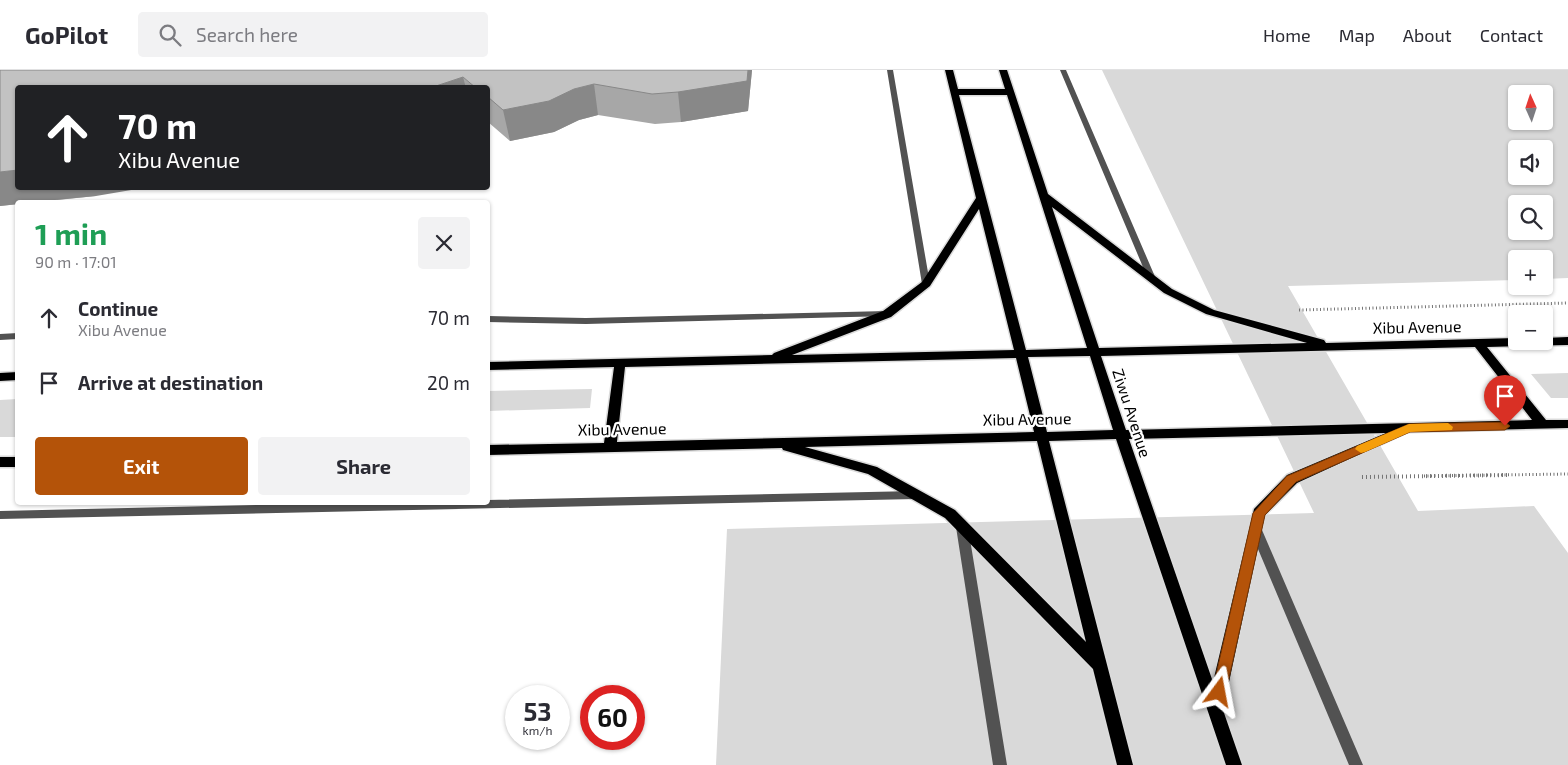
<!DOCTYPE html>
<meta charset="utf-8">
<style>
body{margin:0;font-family:"Exo 2",sans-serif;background:#f2f2f3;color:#2b2b33;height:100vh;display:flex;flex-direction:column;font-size:19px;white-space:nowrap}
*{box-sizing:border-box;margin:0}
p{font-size:16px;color:#7c7c81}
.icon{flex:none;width:28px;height:28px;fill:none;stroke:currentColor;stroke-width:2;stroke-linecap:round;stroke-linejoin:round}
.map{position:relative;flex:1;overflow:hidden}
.side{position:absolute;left:15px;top:130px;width:475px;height:305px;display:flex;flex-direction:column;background:#fff;border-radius:5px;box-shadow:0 1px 4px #0004}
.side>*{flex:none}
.guide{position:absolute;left:15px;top:15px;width:475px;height:105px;border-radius:5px;box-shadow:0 1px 4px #0004;background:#202124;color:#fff;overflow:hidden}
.needle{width:32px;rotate:357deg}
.fabs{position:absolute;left:1508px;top:15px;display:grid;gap:10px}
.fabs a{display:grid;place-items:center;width:45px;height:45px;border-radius:5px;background:#fff;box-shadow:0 1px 4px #0004;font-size:25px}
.speed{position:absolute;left:505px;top:615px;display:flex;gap:10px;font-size:25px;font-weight:700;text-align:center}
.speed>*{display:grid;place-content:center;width:65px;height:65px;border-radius:50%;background:#fff;box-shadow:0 1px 4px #0004;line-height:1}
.speed small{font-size:12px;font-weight:400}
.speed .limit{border:8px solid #d22;background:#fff;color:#111}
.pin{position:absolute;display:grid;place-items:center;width:42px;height:42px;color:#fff;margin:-51px -21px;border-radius:50% 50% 50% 0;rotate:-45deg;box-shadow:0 0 5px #0007}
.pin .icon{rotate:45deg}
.me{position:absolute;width:55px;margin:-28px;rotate:13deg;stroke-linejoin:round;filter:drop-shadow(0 0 4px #0008)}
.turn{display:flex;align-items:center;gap:18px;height:105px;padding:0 20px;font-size:22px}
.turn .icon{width:65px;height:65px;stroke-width:2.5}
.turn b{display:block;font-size:35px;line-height:42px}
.round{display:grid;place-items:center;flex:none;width:52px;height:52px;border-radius:5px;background:#f2f2f3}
.head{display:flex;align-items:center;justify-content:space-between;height:85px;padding:0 20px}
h1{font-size:30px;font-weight:700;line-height:38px;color:#1e9e55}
.primary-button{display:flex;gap:10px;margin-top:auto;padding:10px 20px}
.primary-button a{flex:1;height:58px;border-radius:5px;background:#b45309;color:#fff;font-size:20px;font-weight:700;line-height:58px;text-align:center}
.primary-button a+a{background:#f2f2f3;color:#2b2b33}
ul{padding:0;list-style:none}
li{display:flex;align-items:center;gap:15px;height:65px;padding:0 20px}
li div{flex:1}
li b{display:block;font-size:19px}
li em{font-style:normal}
header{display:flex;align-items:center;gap:30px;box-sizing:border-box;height:70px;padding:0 25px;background:#fff;border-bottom:1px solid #e1e1e2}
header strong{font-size:24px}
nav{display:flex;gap:28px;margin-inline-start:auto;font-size:18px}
.search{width:350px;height:45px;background:#f2f2f3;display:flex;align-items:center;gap:12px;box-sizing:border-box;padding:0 18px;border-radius:5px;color:#7c7c81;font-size:19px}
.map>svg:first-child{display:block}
.green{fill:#d9d9d9;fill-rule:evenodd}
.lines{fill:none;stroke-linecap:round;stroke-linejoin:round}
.primary-casing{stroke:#dbdbdb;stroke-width:3}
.path-far1{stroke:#747474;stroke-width:3;stroke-dasharray:1 2.5;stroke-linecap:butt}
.path{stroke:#747474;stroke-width:4;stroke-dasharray:1 3;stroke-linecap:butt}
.street{fill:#525252;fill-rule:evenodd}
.primary{fill:#000;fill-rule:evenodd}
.wall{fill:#a7a7a7}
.shaded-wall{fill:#888}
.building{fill:#c2c2c2;stroke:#888}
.route{fill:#b45309;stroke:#753606}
.slow{fill:#f59e0b}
.labels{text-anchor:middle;stroke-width:4.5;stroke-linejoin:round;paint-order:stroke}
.street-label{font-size:16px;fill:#000;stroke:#fff}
</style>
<header>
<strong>GoPilot</strong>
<div class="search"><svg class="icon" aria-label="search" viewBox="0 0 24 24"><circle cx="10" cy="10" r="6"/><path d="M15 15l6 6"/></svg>Search here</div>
<nav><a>Home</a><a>Map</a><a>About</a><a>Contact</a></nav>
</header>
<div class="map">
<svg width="1568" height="695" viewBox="0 0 1568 695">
<rect width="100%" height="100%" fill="#fff"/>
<path class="green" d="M1102,0h466v208l-24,1v-20h-28v21l-228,6 130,225 116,-5 34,47v212h-852l11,-236 587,-16zM1516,24h28v27h-28zM1516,79h28v27h-28zM1516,134h28v27h-28z
M1568,303v25h-17l-20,-24z
M592,319l-2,19 -102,3v-20z
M17,329v38h-17v-37z"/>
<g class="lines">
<g class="primary-casing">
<path id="primary" d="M945,0h8l5,19h47l-6,-19h8l41,124 124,95 42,21 110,30 2,3 190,-5v3h28v-3l24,-1v8l-81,2 59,73h22v8l-160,4 -111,51 -32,32 -42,195 19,55h-16l-110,-326 -67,2 84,324h-16l-24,-96 -148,-151 -77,-44 -85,-24 -1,-2 -294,7v-10l116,-2 10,-76 -126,3v-8l284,-7 2,-2 109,-42 39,-29 54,-84zM959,25h48l80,253 -61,2zM1052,137l112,86 42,21 101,29 -208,5zM979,139l35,141 -222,5 99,-38 39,-31zM1475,277l57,73 -406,10 -25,-74zM1090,286l23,74 -66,2 -19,-75zM1016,288l18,74 -417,10 8,-75zM1386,363l-99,42 -33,34 -41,173 -84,-243zM1037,371l49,201 -131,-132 -78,-43 -72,-20z
M18,302v8l-18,1v-8z
M0,387h18v10h-18z"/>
</g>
<path class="path-far1" d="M1299,240l269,-7
M1424,406l144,-2"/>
<path class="path" d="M1362,407l148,-2"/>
<path class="street" d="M887,0h6l37,214 -4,3 -4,-3z
M1060,0h6l90,209 -1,2h-6l-1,-2z
M887,241l3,1 1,2 -1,2 -304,8 -98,-2v-6l98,2z
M18,263v6l-18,1v-6z
M916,421l4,1 1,3 -1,3 -4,1 -916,20v-8l380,-9h108v-2z
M962,453l4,1 2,3 39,238h-14l-37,-238 2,-3z
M1256,456l4,1 2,3 101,235h-14l-99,-235 2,-3z"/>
<use href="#primary" class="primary"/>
</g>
<path class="wall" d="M0,0h752l-4,41 -67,11 -26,2 -57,-9 -19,5 -25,12 -44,9 -22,-19v-34h-470l78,108 -96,10z"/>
<path class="shaded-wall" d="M748,0h4l-4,41 -67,11 -3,-30z
M463,7l3,11h-36z
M594,14l4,31 -19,5 -25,12 -44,9 -7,-31 71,-21z
M18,100v18h125l-47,8 -62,6h-16v2l-18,2v-34z"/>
<path class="building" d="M0,0h748l-1,11 -69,11 -26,2 -58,-10 -20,5 -25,12 -46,9 -15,-13v-9h-12l-13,-11 -33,11h-412v82l-18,2z"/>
<path class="route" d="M1505,352l5,4 -5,4 -95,2 -114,50 -31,33 -39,177 -2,5 -5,2 -5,-2 -2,-5 41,-179 34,-37 122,-52z"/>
<path class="slow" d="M1448,353l5,4 -1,3 -42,2 -45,20 -4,1 -6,-4 2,-3 52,-22z"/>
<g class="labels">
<g class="street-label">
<text transform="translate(1417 257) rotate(-1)" y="6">Xibu Avenue</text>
<text transform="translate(1132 343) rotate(72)" y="6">Ziwu Avenue</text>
<text transform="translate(1027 349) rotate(-1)" y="6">Xibu Avenue</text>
<text transform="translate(622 359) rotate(-1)" y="6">Xibu Avenue</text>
</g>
</g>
</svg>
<div class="fabs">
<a><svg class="needle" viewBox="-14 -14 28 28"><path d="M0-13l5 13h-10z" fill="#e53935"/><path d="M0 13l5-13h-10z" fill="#7c7c81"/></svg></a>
<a><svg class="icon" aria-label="sound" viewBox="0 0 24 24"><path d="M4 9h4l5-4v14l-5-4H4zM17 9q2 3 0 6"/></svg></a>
<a><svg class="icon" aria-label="search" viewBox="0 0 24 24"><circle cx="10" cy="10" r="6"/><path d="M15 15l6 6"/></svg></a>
<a>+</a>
<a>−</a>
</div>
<div class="speed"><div>53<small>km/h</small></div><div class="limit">60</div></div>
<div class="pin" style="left:1505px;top:356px;background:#d93025"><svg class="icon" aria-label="arrive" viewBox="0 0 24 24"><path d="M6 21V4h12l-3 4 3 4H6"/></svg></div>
<svg class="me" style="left:1219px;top:622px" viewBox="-20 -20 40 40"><path d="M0-17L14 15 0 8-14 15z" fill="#b45309" stroke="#fff" stroke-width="4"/></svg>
<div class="guide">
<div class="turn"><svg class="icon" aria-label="ahead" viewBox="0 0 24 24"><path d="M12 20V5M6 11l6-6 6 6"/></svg><div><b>70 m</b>Xibu Avenue</div></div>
</div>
<section class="side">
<div class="head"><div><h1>1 min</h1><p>90 m · 17:01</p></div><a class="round"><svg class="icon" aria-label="close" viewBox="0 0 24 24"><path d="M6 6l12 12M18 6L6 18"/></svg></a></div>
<ul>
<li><svg class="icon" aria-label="ahead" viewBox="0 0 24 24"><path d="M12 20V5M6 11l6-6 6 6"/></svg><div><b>Continue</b><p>Xibu Avenue</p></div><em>70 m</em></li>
<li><svg class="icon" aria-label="arrive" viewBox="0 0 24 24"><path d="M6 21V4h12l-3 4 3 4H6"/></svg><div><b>Arrive at destination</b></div><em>20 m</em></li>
</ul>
<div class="primary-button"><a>Exit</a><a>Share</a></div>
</section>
</div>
